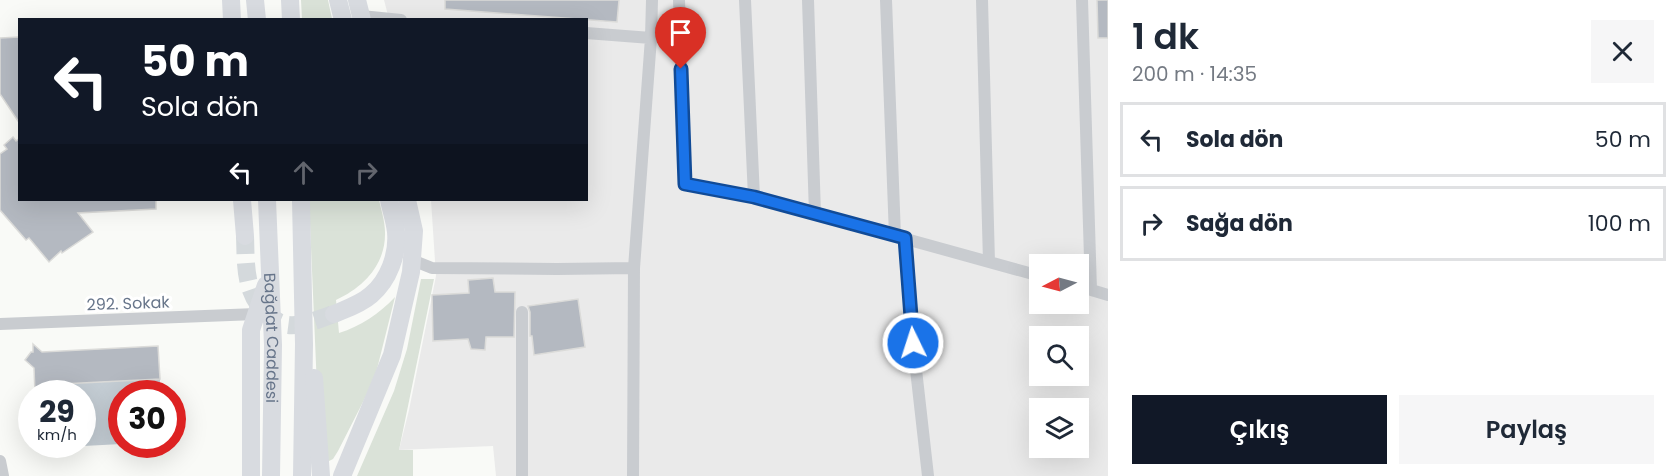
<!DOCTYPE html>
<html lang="tr">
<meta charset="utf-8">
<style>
body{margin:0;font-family:Poppins,sans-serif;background:#f6f6f7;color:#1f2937;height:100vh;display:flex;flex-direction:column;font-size:22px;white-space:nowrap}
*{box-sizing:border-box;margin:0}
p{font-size:20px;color:#747a83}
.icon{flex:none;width:33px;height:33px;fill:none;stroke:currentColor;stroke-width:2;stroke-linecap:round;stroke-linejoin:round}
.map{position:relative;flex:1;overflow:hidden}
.side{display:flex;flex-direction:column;background:#fff;width:570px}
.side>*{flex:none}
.banner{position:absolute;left:18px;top:18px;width:570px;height:183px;border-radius:0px;box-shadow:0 6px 24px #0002;background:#111827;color:#fff;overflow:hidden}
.needle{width:39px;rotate:264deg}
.tools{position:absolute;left:1029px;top:254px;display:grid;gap:12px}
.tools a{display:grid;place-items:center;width:60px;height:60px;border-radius:0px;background:#fff;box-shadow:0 6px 24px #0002;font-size:30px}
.speed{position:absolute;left:18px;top:380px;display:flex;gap:12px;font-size:30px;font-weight:700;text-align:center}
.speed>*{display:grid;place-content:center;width:78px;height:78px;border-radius:50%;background:#fff;box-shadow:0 6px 24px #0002;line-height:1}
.speed small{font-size:15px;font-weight:400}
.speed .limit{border:9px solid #d22;background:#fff;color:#111}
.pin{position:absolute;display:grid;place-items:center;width:51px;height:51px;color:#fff;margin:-62px -26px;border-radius:50% 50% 50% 0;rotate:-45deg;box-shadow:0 0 6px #0007}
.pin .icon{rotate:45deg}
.me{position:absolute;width:66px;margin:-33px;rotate:356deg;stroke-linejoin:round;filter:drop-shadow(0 0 4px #0008)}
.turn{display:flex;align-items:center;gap:21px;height:126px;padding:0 24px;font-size:27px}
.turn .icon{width:78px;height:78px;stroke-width:2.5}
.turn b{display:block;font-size:42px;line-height:51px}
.lanes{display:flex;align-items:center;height:57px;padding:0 24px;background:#0003;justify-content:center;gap:30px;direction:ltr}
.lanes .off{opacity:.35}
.round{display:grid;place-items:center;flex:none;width:63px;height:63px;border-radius:0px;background:#f6f6f7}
.overview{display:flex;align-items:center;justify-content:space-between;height:102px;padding:0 24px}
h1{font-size:36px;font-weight:600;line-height:45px}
.button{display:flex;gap:12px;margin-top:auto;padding:12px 24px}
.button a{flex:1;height:69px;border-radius:0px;background:#111827;color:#fff;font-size:24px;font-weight:600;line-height:69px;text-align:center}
.button a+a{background:#f6f6f7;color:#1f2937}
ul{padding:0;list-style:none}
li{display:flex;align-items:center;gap:18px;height:75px;margin:0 12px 9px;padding:0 12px;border:3px solid #e0e1e3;border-radius:0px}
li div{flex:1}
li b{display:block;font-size:22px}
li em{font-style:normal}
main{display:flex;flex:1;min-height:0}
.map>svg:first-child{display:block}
.built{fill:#eaeaea;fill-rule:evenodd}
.green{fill:#dae2d8}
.water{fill:#c4cdd4}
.building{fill:#b4b9c1;stroke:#dbdbd9;stroke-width:1.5}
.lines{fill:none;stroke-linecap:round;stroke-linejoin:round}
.primary-tunnel{stroke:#d4d9dc;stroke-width:18;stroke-dasharray:18 9;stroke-linecap:butt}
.minor{stroke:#c9ccd0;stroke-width:12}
.primary{stroke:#d8dbe0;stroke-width:18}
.route-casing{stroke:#114b97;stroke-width:15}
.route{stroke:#1a73e8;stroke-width:10}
.labels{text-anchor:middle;stroke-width:6;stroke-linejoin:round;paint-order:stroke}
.street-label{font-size:16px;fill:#67758a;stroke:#fff}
</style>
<main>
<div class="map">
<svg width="1108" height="476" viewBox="0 0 1108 476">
<rect width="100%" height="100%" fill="#f9faf7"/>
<path class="built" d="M384,0h724v476h-612l-3,-30 -94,4 10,-40 27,-134 -5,-76h155v-180l-197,-1zM1040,264h38v39h-38zM1040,336h38v39h-38zM1040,408h38v39h-38z"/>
<path class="green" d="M301,0h27l4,19h-30z
M309,200h70c2,9 6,22 6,32 1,32 -21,55 -49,68l3,33c22,-7 40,-19 56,-36l-19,76 -12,27 -26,51 -5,8 -6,3 -7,-4z
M421,279h13l-35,171h14v26h-56l37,-85 13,-42z"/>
<path class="water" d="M160,379v14h-38l-1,51 -56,3v-3h17v-51h-20v-9z"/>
<path class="building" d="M445,0h174l-2,22 -172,-13z
M1097,0h11v38h-10z
M20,37v87l-20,-30v-56z
M13,137l3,4 4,-3v62h136v9l-78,4 15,19 -31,21 -1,-2 -12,11 -20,-24 -3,2 -26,-30v-56l7,-5 -3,-4z
M493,278l2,14h20l-1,45h-28l-1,13 -14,-1 -3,-10 -35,2 -1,-46 37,-2 -1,-13z
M578,299l7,48 -51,8 -2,-19h-2v-24l-2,-6z
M33,344l9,8 116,-6 2,33 -98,5v9h-27l-1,-25 -9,-8 6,-8h2z"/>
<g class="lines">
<path class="primary-tunnel" d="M245,236c1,26 -1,55 19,75 7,7 14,12 24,14 14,2 33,-7 46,-11"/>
<path class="minor" d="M679,0l6,184 69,13 286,79
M745,0l9,197
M808,0l7,214
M886,0l9,236
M982,0l7,262
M1082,0l9,290
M361,16l40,4
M586,33l65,5 -17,230
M651,38l1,-38
M905,239l8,104 15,133
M412,260l20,8 125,1 77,-1 -1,208
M1078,286l30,9
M522,312v164
M0,324l257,-10
M0,461l3,15"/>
<g class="primary">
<path d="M231,0l1,20"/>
<path d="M255,0l2,20"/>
<path d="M290,0l1,20"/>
<path d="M338,0l5,20"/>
<path d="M357,0l5,20"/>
<path d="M242,200l3,36"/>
<path id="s1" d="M267,200l6,145 -2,131"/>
<path d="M301,200l3,144 -2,132"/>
<path d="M334,314c12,-5 27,-10 37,-19 18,-15 27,-41 25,-63 -1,-11 -5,-22 -7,-32"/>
<path d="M314,378l7,98"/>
<path d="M251,476v-146l15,-45"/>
<path d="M342,476l50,-121 19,-83 3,-41 -7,-31"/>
</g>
</g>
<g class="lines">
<g class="route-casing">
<path id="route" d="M681,69l4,115 69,13 151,41 8,105"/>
</g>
<use href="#route" class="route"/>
</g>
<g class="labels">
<g class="street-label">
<text transform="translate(128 303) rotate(-2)" y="6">292. Sokak</text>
<text dy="6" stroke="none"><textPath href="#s1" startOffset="138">Bağdat Caddesi</textPath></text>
</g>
</g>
</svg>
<div class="tools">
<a><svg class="needle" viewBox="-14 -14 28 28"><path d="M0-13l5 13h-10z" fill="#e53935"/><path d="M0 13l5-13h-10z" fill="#747a83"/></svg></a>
<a><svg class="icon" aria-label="search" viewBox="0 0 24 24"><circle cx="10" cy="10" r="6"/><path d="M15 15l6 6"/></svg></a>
<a><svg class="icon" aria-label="layers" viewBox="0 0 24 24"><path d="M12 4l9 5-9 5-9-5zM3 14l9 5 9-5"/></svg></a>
</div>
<div class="speed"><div>29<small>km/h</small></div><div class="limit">30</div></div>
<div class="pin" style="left:681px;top:69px;background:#d93025"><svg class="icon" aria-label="arrive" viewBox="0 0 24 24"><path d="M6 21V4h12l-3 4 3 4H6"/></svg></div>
<svg class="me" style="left:913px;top:343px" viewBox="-20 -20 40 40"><circle r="17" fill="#1a73e8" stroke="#fff" stroke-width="3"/><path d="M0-11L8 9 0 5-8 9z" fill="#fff"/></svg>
<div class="banner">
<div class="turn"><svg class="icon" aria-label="left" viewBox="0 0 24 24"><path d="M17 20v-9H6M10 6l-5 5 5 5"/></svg><div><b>50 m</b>Sola dön</div></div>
<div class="lanes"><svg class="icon" aria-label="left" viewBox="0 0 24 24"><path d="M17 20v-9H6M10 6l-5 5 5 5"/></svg><svg class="icon off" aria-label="ahead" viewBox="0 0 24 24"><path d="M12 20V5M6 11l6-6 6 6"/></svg><svg class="icon off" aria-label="right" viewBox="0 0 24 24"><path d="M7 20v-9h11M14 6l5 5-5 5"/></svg></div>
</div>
</div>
<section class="side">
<div class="overview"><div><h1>1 dk</h1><p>200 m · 14:35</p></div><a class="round"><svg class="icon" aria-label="close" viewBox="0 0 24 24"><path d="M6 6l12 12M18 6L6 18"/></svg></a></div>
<ul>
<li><svg class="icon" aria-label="left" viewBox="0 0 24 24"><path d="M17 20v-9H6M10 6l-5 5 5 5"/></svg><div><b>Sola dön</b></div><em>50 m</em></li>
<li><svg class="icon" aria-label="right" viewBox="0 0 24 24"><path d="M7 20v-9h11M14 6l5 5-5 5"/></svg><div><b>Sağa dön</b></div><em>100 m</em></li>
</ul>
<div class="button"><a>Çıkış</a><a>Paylaş</a></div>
</section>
</main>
